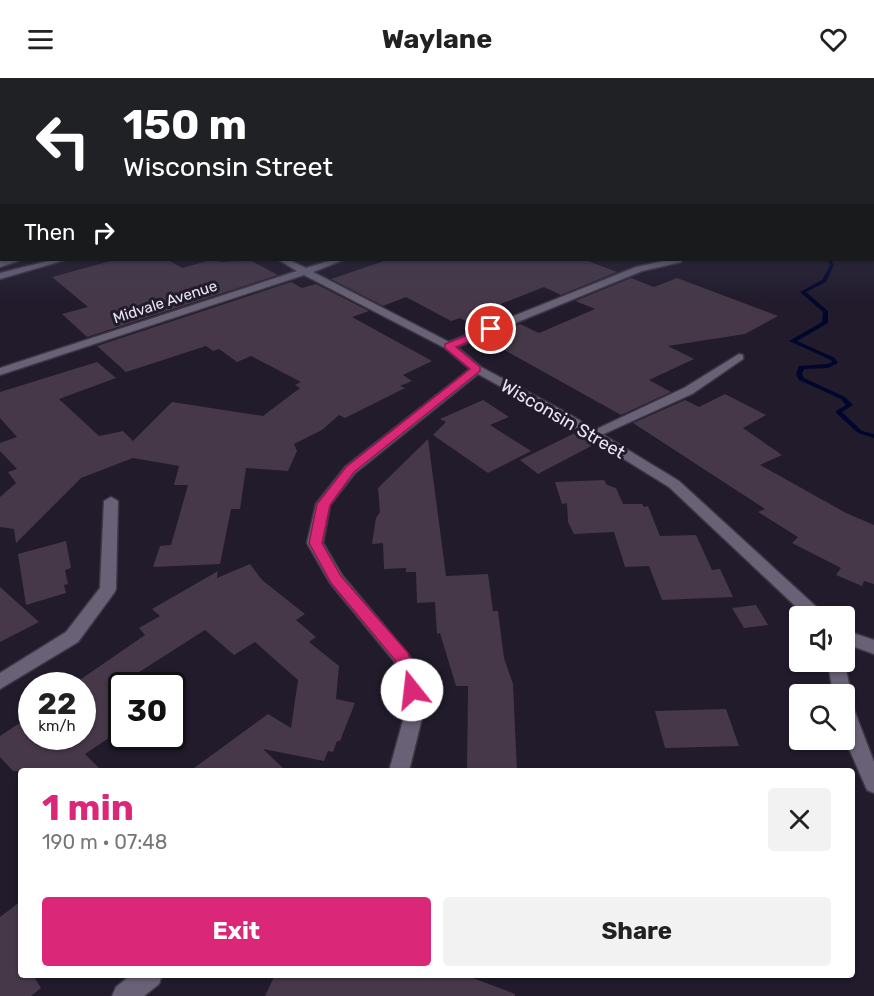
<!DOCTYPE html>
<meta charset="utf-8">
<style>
body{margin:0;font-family:Rubik,sans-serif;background:#f2f2f2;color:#222;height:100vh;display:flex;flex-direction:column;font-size:22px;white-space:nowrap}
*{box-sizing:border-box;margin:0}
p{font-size:20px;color:#767676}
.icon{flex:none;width:33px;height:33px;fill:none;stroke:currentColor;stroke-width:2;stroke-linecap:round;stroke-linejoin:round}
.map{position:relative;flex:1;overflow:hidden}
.side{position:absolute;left:18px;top:690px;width:837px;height:210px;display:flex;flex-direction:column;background:#fff;border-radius:6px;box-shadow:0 2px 4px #0004}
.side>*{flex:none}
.banner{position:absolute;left:0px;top:0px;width:874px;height:183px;box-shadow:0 2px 4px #0004;background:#202124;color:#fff;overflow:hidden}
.tools{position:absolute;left:789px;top:528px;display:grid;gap:12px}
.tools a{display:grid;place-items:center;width:66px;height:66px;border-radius:6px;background:#fff;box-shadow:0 2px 4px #0004;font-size:30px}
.speed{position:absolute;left:18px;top:594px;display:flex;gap:12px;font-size:30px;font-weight:700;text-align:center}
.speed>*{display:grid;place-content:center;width:78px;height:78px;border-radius:50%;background:#fff;box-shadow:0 2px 4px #0004;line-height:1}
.speed small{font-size:15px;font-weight:400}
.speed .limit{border:3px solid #111;border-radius:9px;background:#fff;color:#111}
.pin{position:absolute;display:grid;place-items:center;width:51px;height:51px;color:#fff;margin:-26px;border:3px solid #fff;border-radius:50%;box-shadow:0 2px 6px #0007}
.me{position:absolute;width:66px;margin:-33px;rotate:344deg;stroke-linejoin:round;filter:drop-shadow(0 0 4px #0008)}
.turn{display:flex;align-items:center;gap:21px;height:126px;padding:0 24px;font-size:27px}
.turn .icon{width:78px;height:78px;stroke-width:2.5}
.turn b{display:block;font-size:42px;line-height:51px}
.then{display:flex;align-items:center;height:57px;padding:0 24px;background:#0003;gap:12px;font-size:22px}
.round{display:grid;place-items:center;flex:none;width:63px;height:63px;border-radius:6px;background:#f2f2f2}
.summary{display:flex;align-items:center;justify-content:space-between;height:102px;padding:0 24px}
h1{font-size:36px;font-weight:700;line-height:45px;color:#db2777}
.action{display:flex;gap:12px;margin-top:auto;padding:12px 24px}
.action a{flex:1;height:69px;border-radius:6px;background:#db2777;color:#fff;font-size:24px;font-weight:700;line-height:69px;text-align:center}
.action a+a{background:#f2f2f2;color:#222}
header{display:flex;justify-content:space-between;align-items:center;height:78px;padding:0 24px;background:#fff;font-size:27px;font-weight:700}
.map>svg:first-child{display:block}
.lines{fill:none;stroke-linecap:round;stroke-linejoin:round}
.stream{fill:#00072c;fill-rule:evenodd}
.building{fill:#463848}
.service-casing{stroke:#3c3745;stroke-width:3}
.minor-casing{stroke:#3c3745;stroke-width:3}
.secondary-casing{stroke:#3c3745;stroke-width:3}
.service{fill:#696277;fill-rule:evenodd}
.minor{fill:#696277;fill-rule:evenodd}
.secondary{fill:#696277;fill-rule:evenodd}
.route{fill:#db2777;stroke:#8e194d;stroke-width:1.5}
.labels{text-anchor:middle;stroke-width:6;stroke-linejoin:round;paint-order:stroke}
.far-street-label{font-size:15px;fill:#eae6f3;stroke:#211b2c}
.street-label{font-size:18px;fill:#eae6f3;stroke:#211b2c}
</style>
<header><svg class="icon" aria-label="menu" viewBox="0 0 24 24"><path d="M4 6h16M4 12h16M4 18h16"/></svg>Waylane<svg class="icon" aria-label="heart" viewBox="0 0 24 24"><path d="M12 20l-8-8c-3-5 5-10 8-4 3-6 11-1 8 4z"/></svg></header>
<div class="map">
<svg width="874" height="918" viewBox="0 0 874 918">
<rect width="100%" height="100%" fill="#211b2c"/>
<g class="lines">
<path class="stream" d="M827,182h4l3,5 -8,17 -20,10 22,19v12l-31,18 38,17 3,5 -10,5 -24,1 -2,5 2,4 41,19 8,8 -11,7 20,19 12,3v4l-16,-5 -22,-20v-2l10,-6 -5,-6 -42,-19 -3,-6 3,-8 28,-2 5,-2 -1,-2 -42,-19 33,-19 1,-10 -23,-20 22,-12 8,-15z"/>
</g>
<path class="building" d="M114,182h54l14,8 29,-8 12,2 27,-2 28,15 -191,62 -25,-23 26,-7 -36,-30z
M387,182h198l32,12 -56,23 -17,-8 -56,22 18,8 -27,11 -19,-10 -9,3 -45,-24 -23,9 -52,-27z
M631,200l23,9 23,-9 101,38 -33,18 -77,12 26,13 -45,21 22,12 -50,23 -122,-68 8,-3 -15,-9 28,-11 19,9 56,-24 -20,-8z
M291,204l11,6 14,-4 53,27 -17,6 80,44 -29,14 9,6 -12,5 5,2 -60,30 -6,-3 -17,15 -28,14 3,7 -9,20 -42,-3 -6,41h-9l-11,55 -67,3 7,-21 11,-1 17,-60h-14l5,-19 -46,-8 -52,20 -65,65 -2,-14 -14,-2v-30l16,-14 -8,-11 9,-3 -17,-18v-8l17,-6 -17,-19v-26l97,-30 19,16 -57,21 40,37 24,-5 10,10 39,-39 91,14 37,-28 -5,-3 6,-3 -50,-26 -14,6 -18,-13 -6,2 -7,-5 -80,26 -29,-26z
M725,316l41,21 -23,13 39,27 -22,10 86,48 28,12v59l-10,-3 -2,5 -26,-11 5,-7 -49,-25 6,-6 -40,-25 7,-3 -132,-86 52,-23 14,7z
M483,322l26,17 -19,8 41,26 -43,22 -55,-38 13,-13 -6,-3z
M577,354l18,12 -57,30 -18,-14z
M428,361l18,137 42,-2 5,37h5l6,47 9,26 4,87h-50l1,-85h-12l-16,-53 -3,1 -2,-32 -18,1 -1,-31h-10v-4l-22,1 -1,-26 -11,1 4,-26 4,-6 -2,-24z
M604,402l3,5 9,3 7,16h19l2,3 4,-1 12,30 36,-1 16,35 8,-1 13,28 -71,3 -13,-34 -24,1 -11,-35 -40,2 -6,-12 -1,-19 -5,1 -7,-22z
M66,463l5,27 -6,2 3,14 -4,1 2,8 -40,12 -8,-51z
M250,486l12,16 43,34 -9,6 20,17 -7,5 30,24 -3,33 19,4 -15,38h-3l-4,11 -5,-1 -4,10 -61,-12 23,22h-96l78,-57 23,14 7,-48 -43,-38 -21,13 -29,-25 -83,53v46l-37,25 17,17h-89l-13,-14v-21l32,-21v21h50v-50h-11l74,-51 -6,-7 21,-12 -8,-7 66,-38 -1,7z
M0,509l39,35 -39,20z
M756,527l12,20 -24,3 -12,-20z
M726,631l13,37 -74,2 -10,-37z
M21,823v74h12l8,13 -10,8h-31v-79z
M275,897h190l50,19v2h-250z"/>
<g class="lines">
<g class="service-casing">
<path id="service" d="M739,276l4,1v4l-51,35 -95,43 -5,1 -6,-4 98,-46z"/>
</g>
<g class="minor-casing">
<path id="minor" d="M0,114h2l-2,5z
M279,182h10l17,8 26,-8h11l-30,12 136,70 187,-75 32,-7h14l-1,2 -39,9 -185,76 24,20 88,47 110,67 143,131 2,4h-18l-137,-129 -108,-67 -83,-46 -123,99 -25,32 -7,38 19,32 69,83 14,48 -16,65h-20l18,-65 -13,-45 -64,-78 -23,-40 9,-39 29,-37 125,-98 -25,-21 -141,-73 -304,100v-7l297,-97z
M111,419l7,4 -2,88 -2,4 -36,49 -78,47v-16l66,-41 34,-44 4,-87z
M844,552l30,10v14l-30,-11z
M844,581l7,35 -5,6 5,2 2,5 21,55v31l-7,-3 -23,-53v-43h-11l-5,-32h16z
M131,897h31l-3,9 -15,12h-32l4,-9z"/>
</g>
<g class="secondary-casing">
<path id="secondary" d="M8,182h13l-21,7v-6z
M52,182h13l-65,19v-6z"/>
</g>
<use href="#service" class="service"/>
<use href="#minor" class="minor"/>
<use href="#secondary" class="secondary"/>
</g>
<linearGradient id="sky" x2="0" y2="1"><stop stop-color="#120f18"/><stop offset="0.43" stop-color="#3d3f56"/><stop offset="1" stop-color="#3d3f56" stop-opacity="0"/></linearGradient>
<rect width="874" height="223" fill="url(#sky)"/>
<path class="route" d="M491,248l5,3 -2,2 -38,16 24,20v4l-126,101 -24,33 -8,38 19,33 67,77 12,37 -3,4h-11l-11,-34 -64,-77 -22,-40 8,-39 29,-37 124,-98 -25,-21v-4z"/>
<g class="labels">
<g class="far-street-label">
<text transform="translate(165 224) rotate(-18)" y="5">Midvale Avenue</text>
</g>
<g class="street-label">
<text transform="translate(563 341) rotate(30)" y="6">Wisconsin Street</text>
</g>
</g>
</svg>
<div class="tools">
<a><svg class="icon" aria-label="sound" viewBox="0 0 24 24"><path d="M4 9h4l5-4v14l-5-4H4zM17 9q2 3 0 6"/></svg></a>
<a><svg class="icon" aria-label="search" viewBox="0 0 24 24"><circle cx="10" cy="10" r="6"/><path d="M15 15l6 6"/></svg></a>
</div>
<div class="speed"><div>22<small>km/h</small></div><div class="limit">30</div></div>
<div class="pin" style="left:491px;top:251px;background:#d93025"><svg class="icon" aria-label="arrive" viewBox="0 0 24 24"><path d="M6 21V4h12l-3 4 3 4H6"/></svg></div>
<svg class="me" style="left:412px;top:612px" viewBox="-20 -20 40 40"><circle r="19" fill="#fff"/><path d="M0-13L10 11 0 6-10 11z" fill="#db2777"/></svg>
<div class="banner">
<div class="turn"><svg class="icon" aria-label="left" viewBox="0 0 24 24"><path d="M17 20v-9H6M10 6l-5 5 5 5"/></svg><div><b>150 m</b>Wisconsin Street</div></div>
<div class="then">Then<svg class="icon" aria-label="right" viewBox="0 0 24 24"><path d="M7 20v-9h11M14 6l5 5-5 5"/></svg></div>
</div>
<section class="side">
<div class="summary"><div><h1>1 min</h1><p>190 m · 07:48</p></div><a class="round"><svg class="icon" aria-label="close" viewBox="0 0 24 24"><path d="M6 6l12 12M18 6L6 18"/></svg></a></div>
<div class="action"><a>Exit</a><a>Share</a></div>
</section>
</div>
